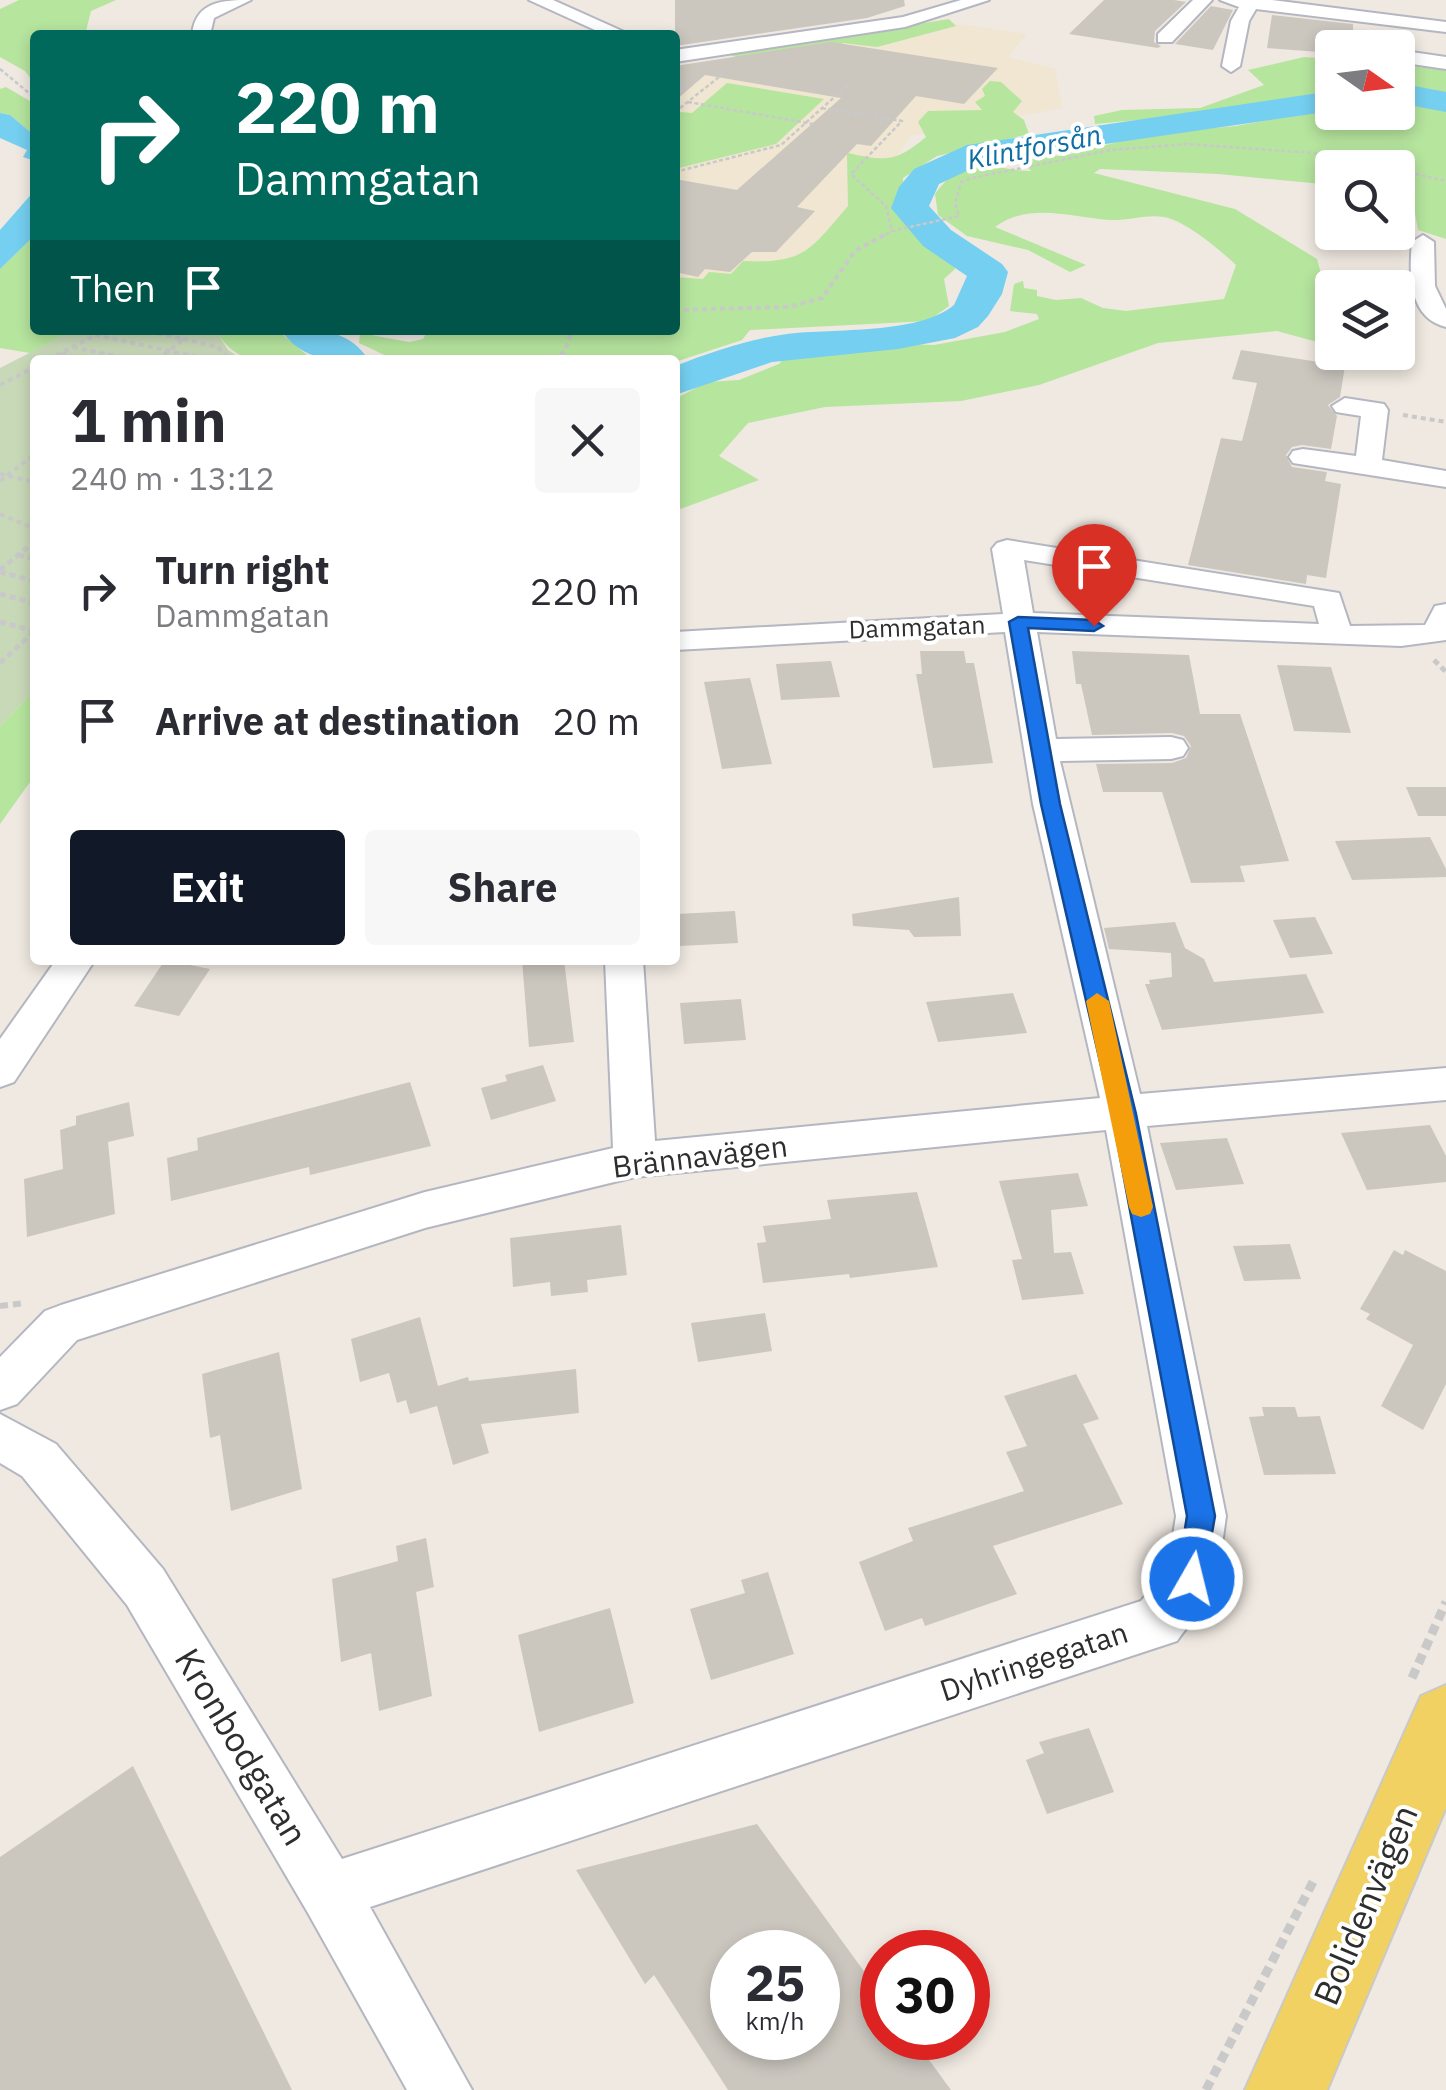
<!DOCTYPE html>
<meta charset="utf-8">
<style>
body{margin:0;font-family:"IBM Plex Sans",sans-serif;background:#f7f7f7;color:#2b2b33;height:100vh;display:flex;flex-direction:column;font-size:38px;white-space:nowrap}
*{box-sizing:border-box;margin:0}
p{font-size:32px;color:#7c7c81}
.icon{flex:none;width:55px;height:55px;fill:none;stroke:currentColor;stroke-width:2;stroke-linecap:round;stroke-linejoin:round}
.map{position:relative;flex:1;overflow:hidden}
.drawer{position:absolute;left:30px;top:355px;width:650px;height:610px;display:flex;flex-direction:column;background:#fff;border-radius:10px;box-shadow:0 5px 15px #0003}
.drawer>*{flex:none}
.top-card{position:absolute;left:30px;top:30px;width:650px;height:305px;border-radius:10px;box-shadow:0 5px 15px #0003;background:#00695c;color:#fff;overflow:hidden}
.needle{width:65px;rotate:104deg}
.buttons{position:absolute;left:1315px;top:30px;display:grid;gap:20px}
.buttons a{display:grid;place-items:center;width:100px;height:100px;border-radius:10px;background:#fff;box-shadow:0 5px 15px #0003;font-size:50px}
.speed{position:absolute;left:710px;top:1930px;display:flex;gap:20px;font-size:50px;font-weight:700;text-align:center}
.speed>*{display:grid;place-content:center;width:130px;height:130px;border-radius:50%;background:#fff;box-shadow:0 5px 15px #0003;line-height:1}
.speed small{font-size:25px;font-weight:400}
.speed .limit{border:15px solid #d22;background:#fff;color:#111}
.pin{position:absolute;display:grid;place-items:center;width:85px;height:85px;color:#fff;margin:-102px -42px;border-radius:50% 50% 50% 0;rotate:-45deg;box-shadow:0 0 10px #0007}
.pin .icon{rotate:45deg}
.me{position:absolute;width:110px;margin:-55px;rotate:8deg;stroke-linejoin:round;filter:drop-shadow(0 0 8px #0008)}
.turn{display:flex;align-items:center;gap:35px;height:210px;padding:0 40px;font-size:45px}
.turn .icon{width:130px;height:130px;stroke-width:2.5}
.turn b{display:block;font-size:70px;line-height:85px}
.then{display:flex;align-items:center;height:95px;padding:0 40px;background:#0003;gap:20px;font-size:38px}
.round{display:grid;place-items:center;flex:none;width:105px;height:105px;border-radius:10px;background:#f7f7f7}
.overview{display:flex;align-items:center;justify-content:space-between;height:170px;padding:0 40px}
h1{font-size:60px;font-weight:700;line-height:75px}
.cta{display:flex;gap:20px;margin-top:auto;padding:20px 40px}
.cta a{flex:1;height:115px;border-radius:10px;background:#111827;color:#fff;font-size:40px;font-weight:700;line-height:115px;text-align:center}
.cta a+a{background:#f7f7f7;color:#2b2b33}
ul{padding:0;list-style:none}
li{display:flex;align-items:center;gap:30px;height:130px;padding:0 40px}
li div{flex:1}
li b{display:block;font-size:38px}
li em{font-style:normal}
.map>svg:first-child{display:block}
.education{fill:#f0e6d1}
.green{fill:#b6e59e}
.cemetery{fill:#c8d9b8}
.water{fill:#75cff0}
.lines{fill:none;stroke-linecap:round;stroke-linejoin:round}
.river{fill:#75cff0;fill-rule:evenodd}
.building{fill:#cbc7bf;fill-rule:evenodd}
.minor-casing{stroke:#b4b7c1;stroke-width:4}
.major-casing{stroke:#c9c9c9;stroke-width:4}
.path-far4{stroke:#c9c9c9;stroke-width:2.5;stroke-dasharray:4 2.5;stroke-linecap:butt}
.path-far3{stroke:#c9c9c9;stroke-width:4;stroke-dasharray:5 4;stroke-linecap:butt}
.path-far2{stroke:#c9c9c9;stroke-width:5;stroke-dasharray:6 4;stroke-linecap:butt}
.path-far1{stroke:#c9c9c9;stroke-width:6;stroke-dasharray:8 5;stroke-linecap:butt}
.path{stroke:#c9c9c9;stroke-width:9;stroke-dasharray:10 6;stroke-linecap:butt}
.minor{fill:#fff;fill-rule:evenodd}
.major{fill:#f2d163;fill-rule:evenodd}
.route{fill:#1a73e8;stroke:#114b97;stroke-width:2.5}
.slow{fill:#f59e0b}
.labels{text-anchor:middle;stroke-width:8;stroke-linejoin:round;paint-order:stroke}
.far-street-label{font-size:25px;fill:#2e2e2e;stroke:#fff}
.far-water-label{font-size:28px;font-style:italic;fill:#0d6fa3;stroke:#fff}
.street-label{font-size:30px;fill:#2e2e2e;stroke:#fff}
.near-street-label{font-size:35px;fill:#2e2e2e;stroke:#fff}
</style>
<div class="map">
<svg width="1446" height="2090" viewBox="0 0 1446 2090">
<rect width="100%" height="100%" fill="#efe9e1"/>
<path class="education" d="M952,23l75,11 -19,23 47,12 7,39 -151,28 -72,104 -103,57 -61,-12v-218z"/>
<path class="green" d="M19,0h97l-25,11 -6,24h-50v49l-10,-13 -25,-14v-48z
M949,19l7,7 -79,21 -34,-4 -16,11 -88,4 -9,-3z
M1304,57l28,2v33l-134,27 -18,-3 -85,8 -1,-8 28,-6 78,-2 64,-23 -16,-15z
M1408,66l38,4v23l-48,-9z
M990,81l11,1 21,19 -9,11 11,8 5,14 -92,22 -34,22 1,27 -8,7 24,25 34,21 1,11 -11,10 5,27 -21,15 -178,9 -8,10 -67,22 -280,-2 -36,-17 1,-10 49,9 14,-3 5,-9h247v-53l28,2 6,-7 22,2 12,-13c62,3 67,-11 105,-55l-1,-53c39,8 48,10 79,-16l-8,-15 10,-11 54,-1 -7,-8 10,-6 -3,-7z
M727,83l97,16 -48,45 -101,25v-52l6,-5 11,1z
M6,87l29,17v32l-25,-21 -10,-2v-24z
M1398,97l25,2 23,9v131l-28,-9 -6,-33 -14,-2v-27h-66v17l-113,-11 -119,-5 -6,4 141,36 82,50 8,29 7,2v56l-55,-15 -119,12 -119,42 -78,16 -136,6 -77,16 -29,33 40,24 -84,31v-112l32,-17 32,-2 40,-16 8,-9 35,1 75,-12 37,1 71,-13 34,-13 -2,-5 -27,-3 4,-27 9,-3 1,7 13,2v6l19,4 25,-2 22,10 23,3 98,-12 12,-34c-16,-15 -50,-44 -72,-48 -17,-3 -37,4 -55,3 -39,-3 -80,-18 -114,7l91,38 -16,7 -42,-22 -61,-14 -29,-21 -3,-21c35,-46 50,-24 96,-23l-11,-12 47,-4 82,-21 87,-8 96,-18v4h66z
M35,235v95h39l-44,23 -30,-5v-79z
M215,330h62l36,30c-44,0 -72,11 -98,-30z
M35,690v85l-35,49v-98z"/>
<path class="cemetery" d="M74,330h141l13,20 15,10h-208v330l-35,36v-358z"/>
<path class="water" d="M0,113l10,2 25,21v25l-12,-4 4,-7 -27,-12z
M35,190v45l-35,34v-39z"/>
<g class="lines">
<path class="river" d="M1398,83l48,9v20l-48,-9z
M1332,91v20l-344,50 -49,23 -10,22 22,24 51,34 6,8 -6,22 -14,22 -10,11 -23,11 -57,11 -126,13 -97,33v-29c36,-14 74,-27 112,-32 47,-6 131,1 167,-29l13,-29 -44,-30 -32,-38 8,-21 15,-18 53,-24z
M281,330c36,0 66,-3 88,30 -35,0 -65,3 -88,-30z"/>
</g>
<path class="building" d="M675,0h229l1,6 -38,12 -192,28z
M1104,0h70l12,2 -31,29 -1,11 7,4 -3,2 -89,-14z
M1211,6l22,4 -20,40 -38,-6z
M1272,15l81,9v24h-21v5l-65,-5z
M831,42l167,26 -34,36 -48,-8 -45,50 -14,-2 -60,63 18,4 -39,41h-24l-22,20 -25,-3 -7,8 -23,-5v-93l62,11 104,-92 -136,-23 -30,26v-35z
M1241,350l104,16 -5,31 -12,8 9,11 -6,33 -29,-4 -10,2 -6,8 6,12 35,5 -2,9 16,3 -15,94 -19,-3 -1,9 -118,-19 33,-127 21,3 15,-58 -25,-4z
M920,651h44l2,12h8l19,100 -60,5 -17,-94h6z
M1072,651l117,4 11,59h40l49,147 -49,5 5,16 -54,1 -29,-91h-59l-7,-28 76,-1 14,-5 5,-12 -7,-10 -12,-3 -80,2 -11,-51h-5z
M831,661l9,36 -59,3 -5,-36z
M1277,665l54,2 20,66 -57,-2z
M750,678l22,86 -50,5 -18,-87z
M1406,787h40v29h-28z
M1430,837l16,32v8l-94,3 -17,-39z
M959,897l2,39 -47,1 -5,-7 -56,-4 -1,-12z
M735,911l3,32 -58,3 -3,-32z
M1315,917l18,37 -43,4 -17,-38z
M1175,922l10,26 19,11 10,23 92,-8 18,39 -162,17 -17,-46h5l-1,-4 23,-3 -1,-24 -62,-4 -5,-21z
M165,960l45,9 -31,47 -45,-10z
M522,960h42l10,82 -45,5z
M1013,993l14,40 -89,9 -12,-40z
M741,999l5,41 -62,4 -4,-41z
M543,1065l13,36 -65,19 -10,-32 26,-7 -2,-6z
M410,1082l21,64 -121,29 -1,-8 -138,34 -4,-43 31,-8 -1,-12z
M129,1102l5,34 -26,6 7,72 -88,23 -3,-58 39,-10 -3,-39 16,-5v-9z
M1430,1125l16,31v26l-79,8 -26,-57z
M1227,1138l17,46 -68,6 -16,-47z
M1078,1173l10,33 -37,4 3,43 17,-1 13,42 -62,6 -10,-40 10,-1 -23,-78z
M917,1192l21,75 -88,11 -1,-4 -86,9 -6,-40 9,-1 -3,-16 68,-7 -4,-19z
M621,1225l6,50 -40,5 1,12 -37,4 -1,-14 -37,5 -3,-49z
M1290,1244l11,35 -57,2 -11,-35z
M1394,1250l9,5 2,-5 41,21v113l-23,46 -42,-24 32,-61 -47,-26 4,-5 -10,-5z
M765,1313l7,38 -74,11 -7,-39z
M420,1317l18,69 30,-9 1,4 107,-12 3,44 -98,11 8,29 -36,12 -16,-59 -27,8 -4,-14 -9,3 -8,-30 -29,9 -9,-43z
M279,1352l23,137 -71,22 -11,-76 -10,3 -8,-64z
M1076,1374l23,45 -16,5 40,80 -130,42 24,48 -92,32 -3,-8 -37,13 -26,-69 54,-21 -5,-13 116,-37 -18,-39 21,-6 -23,-50z
M1262,1407h33l3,10 22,-1 16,58 -72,1 -15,-58 15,-1z
M426,1538l8,49 -18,5 16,104 -53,15 -8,-58 -30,9 -9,-83 66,-18 -2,-15z
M768,1572l26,82 -83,26 -21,-71 55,-16 -4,-13z
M610,1608l24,95 -95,29 -21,-97z
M1089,1728l25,64 -67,22 -21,-54 18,-7 -5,-11z
M133,1766l159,324h-292v-233z
M757,1824l125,172v42h31l38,52h-223l-74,-115 -9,9 -69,-114zM732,1952h86v86h-86z"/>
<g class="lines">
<g class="minor-casing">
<path id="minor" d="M251,0l-37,18 -4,17h-18c3,-34 31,-35 59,-35z
M529,0h24l78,35h-25z
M961,0h28l-84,27 -230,35v-12l228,-33z
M1193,0h19l-40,42h-14v-8z
M1220,0h52l174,22v10l-190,-23 -7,12 -9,45 -9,6 -9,-6 9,-45 8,-14z
M1398,50l48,7v12l-48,-7z
M1423,235l11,7 1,44 11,23v18c-38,-9 -37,-54 -34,-85z
M1345,398l39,6 4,6 -6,50 64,11v16l-153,-24 -4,-6 4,-6 10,-2 53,7 5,-40 -25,-4 -4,-6z
M1007,540l332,53 11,33 75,-1 10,-19 11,-2v36l-45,6 -364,-14 19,107 115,-2 12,3 5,8 -5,8 -12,3 -111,2 80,333 306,-26v32l-299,26 79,390c-9,65 -9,72 -49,125l-807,266 102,183h-65l-99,-177 -181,-308 -105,-129 -22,-13v-49l56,30 107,125 179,290 799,-258 27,-33 8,-52 -70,-386 -471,47 -210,51 -348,112 -60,64 -17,6v-53l45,-46 16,-6 364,-113 188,-44 -8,-188h38l12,181 445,-43 -67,-294 -28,-172 -330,18v-18l328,-18 -11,-65 5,-6zM1024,560l290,46 5,18 -286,-11z
M56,960h39l-81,122 -14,5v-48z"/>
</g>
<g class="major-casing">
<path id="major" d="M1446,1685v122l-119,283h-82l176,-394z"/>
</g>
<path class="path-far4" d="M0,69l35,29
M688,102l125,22
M822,108l80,13 -51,53 35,32 6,25
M675,112l49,-39
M675,172l106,-27 68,-61
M880,238l12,-7 67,-15 -4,-13 6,-21 11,-4 139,-28 76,-6 141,10 118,27"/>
<path class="path-far3" d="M675,310l113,-3 34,-9 33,-47 29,-16
M140,330l44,9
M188,330l-4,9 34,8 11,13
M95,335l117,25
M73,347l61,13
M61,354l28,6
M48,360l57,-30
M157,360l26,-20
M553,360l12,-9 7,-21
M0,385l35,-18
M1403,415l43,7
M0,474l35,8
M0,481l35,-27
M0,514l35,15"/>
<path class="path-far2" d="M18,555l17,4
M0,570l35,-29
M0,572l35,9
M0,594l35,9
M0,622l35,9
M1434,660l12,12
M0,663l35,-32"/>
<path class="path-far1" d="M0,1306l25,-3"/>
<path class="path" d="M1412,1678l34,-76
M1206,2090l109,-212"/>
<use href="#minor" class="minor"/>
<use href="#major" class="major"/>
</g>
<path class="route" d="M1018,617l76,3 9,6 -9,5 -66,-3 32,176 76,310 79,402 -13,73 -10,4 -11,-4 -4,-10 10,-63 -75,-402 -71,-310 -32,-182z"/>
<path class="slow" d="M1097,993l12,8 44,206 -3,7 -9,3 -9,-3 -3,-7 -43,-206z"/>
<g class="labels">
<g class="far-street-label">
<text transform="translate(917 627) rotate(-2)" y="9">Dammgatan</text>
</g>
<g class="far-water-label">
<text transform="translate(1034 147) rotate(-11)" y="10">Klintforsån</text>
</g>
<g class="street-label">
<text transform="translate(700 1157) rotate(-7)" y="10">Brännavägen</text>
<text transform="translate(1034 1662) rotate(-18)" y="10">Dyhringegatan</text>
</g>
<g class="near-street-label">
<text transform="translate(241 1747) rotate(59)" y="12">Kronbodgatan</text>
<text transform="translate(1366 1905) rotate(-67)" y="12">Bolidenvägen</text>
</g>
</g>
</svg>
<div class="buttons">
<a><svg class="needle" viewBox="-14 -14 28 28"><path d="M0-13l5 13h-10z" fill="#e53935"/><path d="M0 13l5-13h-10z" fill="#7c7c81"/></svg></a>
<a><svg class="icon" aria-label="search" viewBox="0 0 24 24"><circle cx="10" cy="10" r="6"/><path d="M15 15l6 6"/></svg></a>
<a><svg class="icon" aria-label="layers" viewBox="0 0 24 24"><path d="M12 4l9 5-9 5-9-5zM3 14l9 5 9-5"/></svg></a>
</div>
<div class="speed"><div>25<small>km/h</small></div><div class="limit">30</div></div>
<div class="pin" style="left:1094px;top:626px;background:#d93025"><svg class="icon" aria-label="arrive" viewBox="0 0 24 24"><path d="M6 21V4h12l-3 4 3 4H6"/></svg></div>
<svg class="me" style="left:1192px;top:1579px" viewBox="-20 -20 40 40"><circle r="17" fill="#1a73e8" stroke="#fff" stroke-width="3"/><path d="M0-11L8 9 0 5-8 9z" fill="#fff"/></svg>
<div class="top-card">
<div class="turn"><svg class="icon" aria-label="right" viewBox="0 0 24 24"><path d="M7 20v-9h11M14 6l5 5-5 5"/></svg><div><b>220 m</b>Dammgatan</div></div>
<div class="then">Then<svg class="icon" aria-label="arrive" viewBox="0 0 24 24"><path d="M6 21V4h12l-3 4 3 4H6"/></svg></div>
</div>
<section class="drawer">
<div class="overview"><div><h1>1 min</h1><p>240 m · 13:12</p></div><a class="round"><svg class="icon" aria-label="close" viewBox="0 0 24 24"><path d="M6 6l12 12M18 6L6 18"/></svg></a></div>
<ul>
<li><svg class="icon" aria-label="right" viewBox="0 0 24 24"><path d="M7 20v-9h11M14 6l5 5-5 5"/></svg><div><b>Turn right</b><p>Dammgatan</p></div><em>220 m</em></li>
<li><svg class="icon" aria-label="arrive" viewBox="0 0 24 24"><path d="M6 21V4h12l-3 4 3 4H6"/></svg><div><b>Arrive at destination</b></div><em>20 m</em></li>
</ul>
<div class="cta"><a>Exit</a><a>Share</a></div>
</section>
</div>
